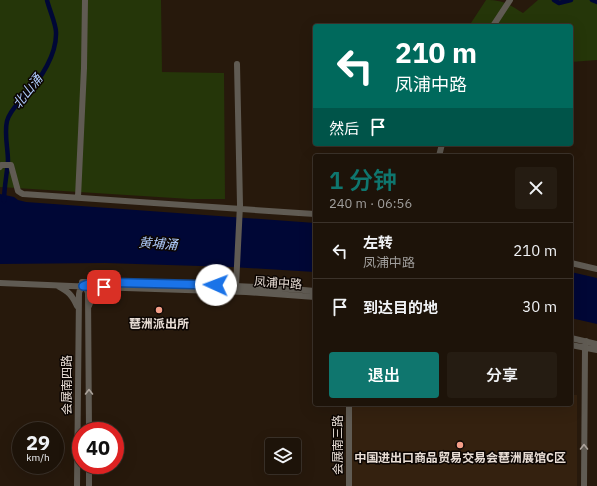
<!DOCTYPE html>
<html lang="zh">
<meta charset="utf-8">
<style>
body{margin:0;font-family:"IBM Plex Sans","Noto Sans SC",sans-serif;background:#251c12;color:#f1f3f6;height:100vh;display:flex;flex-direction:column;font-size:15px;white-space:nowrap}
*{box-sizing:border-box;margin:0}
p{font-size:13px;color:#a09e9c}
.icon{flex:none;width:22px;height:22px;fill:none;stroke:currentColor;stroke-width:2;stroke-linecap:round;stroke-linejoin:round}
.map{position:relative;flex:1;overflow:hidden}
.drawer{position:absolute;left:313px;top:154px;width:260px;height:252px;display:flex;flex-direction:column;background:#1d1309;border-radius:4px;box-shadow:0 4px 16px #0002,0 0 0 1px #3b322a}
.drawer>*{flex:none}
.hud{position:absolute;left:313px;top:24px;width:260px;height:122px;border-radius:4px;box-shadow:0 4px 16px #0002,0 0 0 1px #3b322a;background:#00695c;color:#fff;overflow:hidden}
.tools{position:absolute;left:265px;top:438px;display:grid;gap:8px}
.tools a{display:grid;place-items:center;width:36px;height:36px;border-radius:4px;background:#1d1309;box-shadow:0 4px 16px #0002,0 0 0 1px #3b322a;font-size:20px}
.speed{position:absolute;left:12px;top:422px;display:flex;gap:8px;font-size:20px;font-weight:700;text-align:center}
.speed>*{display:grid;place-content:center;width:52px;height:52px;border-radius:50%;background:#1d1309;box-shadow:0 4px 16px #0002,0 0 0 1px #3b322a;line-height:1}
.speed small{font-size:10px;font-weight:400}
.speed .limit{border:6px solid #d22;background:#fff;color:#111}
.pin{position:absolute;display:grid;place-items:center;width:34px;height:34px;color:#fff;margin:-17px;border-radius:8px;box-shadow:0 2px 6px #0006}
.me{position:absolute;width:44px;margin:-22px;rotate:272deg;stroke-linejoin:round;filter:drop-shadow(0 0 3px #0008)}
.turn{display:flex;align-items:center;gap:14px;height:84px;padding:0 16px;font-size:18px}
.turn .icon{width:52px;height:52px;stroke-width:2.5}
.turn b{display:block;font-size:28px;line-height:34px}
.then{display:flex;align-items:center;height:38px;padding:0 16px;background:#0003;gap:8px;font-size:15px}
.round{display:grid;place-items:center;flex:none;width:42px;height:42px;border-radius:4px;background:#251c12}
.overview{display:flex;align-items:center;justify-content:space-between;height:68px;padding:0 16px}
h1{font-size:24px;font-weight:600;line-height:30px;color:#0f766e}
.cta{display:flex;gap:8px;margin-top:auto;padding:8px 16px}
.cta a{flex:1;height:46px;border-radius:4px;background:#0f766e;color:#fff;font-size:16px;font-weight:600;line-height:46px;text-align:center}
.cta a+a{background:#251c12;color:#f1f3f6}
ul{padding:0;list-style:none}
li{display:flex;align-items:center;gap:12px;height:56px;padding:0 16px;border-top:1px solid #3b322a}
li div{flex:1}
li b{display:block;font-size:15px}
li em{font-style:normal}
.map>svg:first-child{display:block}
.built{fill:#34210f}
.green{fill:#253609}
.water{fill:#000736}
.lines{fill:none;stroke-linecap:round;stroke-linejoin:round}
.canal{stroke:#000736;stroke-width:4.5}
.minor{stroke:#605b53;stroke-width:6}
.minor-bridge{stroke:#605b53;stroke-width:6}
.oneway{stroke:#aba29a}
.route-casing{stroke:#114b97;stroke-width:10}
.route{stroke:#1a73e8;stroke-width:7}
.poi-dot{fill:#f49e88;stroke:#0c0603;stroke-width:1.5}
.labels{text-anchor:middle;stroke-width:3;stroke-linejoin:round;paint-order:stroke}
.street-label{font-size:12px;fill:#e8ddd5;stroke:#0c0603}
.poi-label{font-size:12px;font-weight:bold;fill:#e8ddd5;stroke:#0c0603}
.water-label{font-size:13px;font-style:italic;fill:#afcbfb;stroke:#0c0603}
</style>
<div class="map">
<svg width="597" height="486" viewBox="0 0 597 486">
<rect width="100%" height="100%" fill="#27190c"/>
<path class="built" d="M571,395h6v91h-226v-82h220z"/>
<path class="green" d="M0,0h161l1,72 62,1 1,126h-35l-190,-12z
M486,0c17,0 23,4 37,13l15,-13h59v60l-26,2v-36h-102z"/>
<path class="water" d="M0,194l14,3 4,3 8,2 289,21v49l-84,-5 -126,-4 -105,1z
M571,272l26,6v46l-26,-6z"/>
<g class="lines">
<path class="canal" d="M554,0l5,3 12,-3
M592,0l5,2
M4,201c0,-14 3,-27 4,-40 0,-13 -4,-27 -1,-40 3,-11 12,-18 19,-27 15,-15 31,-40 30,-62 0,-8 -7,-23 -9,-32"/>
<path class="minor" d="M493,26l17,-26
M237,64l3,141
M439,156l3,-12
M0,167l1,-2h10l7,26 3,2 2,1 276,19 16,1
M78,197l6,-129 1,-68
M571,263l26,6
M82,282c77,2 155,2 233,9
M0,283l95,4 151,5 69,5
M81,285l6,5 1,3 1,138
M58,286c11,6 14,9 19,20
M89,306c3,-10 9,-14 19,-17
M571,338l26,6
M571,345l26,5
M77,486l2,-192c0,-4 3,-7 7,-9
M89,486v-21
M349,486v-82
M584,486l1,-138 1,-7"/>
<path class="minor-bridge" d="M236,286l4,-81"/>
</g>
<defs><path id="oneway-chevron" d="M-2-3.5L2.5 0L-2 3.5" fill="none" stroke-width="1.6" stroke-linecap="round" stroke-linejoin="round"/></defs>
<g class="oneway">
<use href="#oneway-chevron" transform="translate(89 392) rotate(-90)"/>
<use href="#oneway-chevron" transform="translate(584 447) rotate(-90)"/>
</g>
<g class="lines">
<g class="route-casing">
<path id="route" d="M104,287l-21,-1 10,-4 123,3"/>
</g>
<use href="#route" class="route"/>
</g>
<g class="poi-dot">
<circle cx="159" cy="310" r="4"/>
<circle cx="460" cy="445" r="4"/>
</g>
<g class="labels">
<g class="street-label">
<text transform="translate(278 283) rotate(4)" y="4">凤浦中路</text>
<text transform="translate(67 385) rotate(-90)" y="4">会展南四路</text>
<text transform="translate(338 445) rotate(-90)" y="4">会展南三路</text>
</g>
<g class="poi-label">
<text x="159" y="328">琶洲派出所</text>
<text x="460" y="462">中国进出口商品贸易交易会琶洲展馆C区</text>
</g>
<g class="water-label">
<text transform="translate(27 91) rotate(-52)" y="5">北山涌</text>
<text transform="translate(158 243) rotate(4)" y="5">黄埔涌</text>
</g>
</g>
</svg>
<div class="tools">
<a><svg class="icon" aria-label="layers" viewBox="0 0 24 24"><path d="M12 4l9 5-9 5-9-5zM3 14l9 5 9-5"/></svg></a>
</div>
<div class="speed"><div>29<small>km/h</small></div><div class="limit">40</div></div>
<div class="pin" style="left:104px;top:287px;background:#d93025"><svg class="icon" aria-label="arrive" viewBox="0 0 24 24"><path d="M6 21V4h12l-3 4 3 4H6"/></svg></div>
<svg class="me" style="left:216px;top:285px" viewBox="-20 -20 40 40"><circle r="19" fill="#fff"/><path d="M0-13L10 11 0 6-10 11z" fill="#1a73e8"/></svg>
<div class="hud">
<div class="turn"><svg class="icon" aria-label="left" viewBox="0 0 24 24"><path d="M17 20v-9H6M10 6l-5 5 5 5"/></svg><div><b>210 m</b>凤浦中路</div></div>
<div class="then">然后<svg class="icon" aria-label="arrive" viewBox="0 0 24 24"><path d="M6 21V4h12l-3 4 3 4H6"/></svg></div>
</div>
<section class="drawer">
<div class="overview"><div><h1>1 分钟</h1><p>240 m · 06:56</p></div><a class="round"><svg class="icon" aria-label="close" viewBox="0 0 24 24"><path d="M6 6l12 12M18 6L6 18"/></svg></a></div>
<ul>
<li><svg class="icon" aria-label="left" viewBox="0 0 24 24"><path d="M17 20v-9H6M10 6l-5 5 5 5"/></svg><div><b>左转</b><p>凤浦中路</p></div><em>210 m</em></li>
<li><svg class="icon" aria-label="arrive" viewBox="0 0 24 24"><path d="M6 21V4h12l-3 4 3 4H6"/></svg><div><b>到达目的地</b></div><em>30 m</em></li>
</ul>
<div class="cta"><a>退出</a><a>分享</a></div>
</section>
</div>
